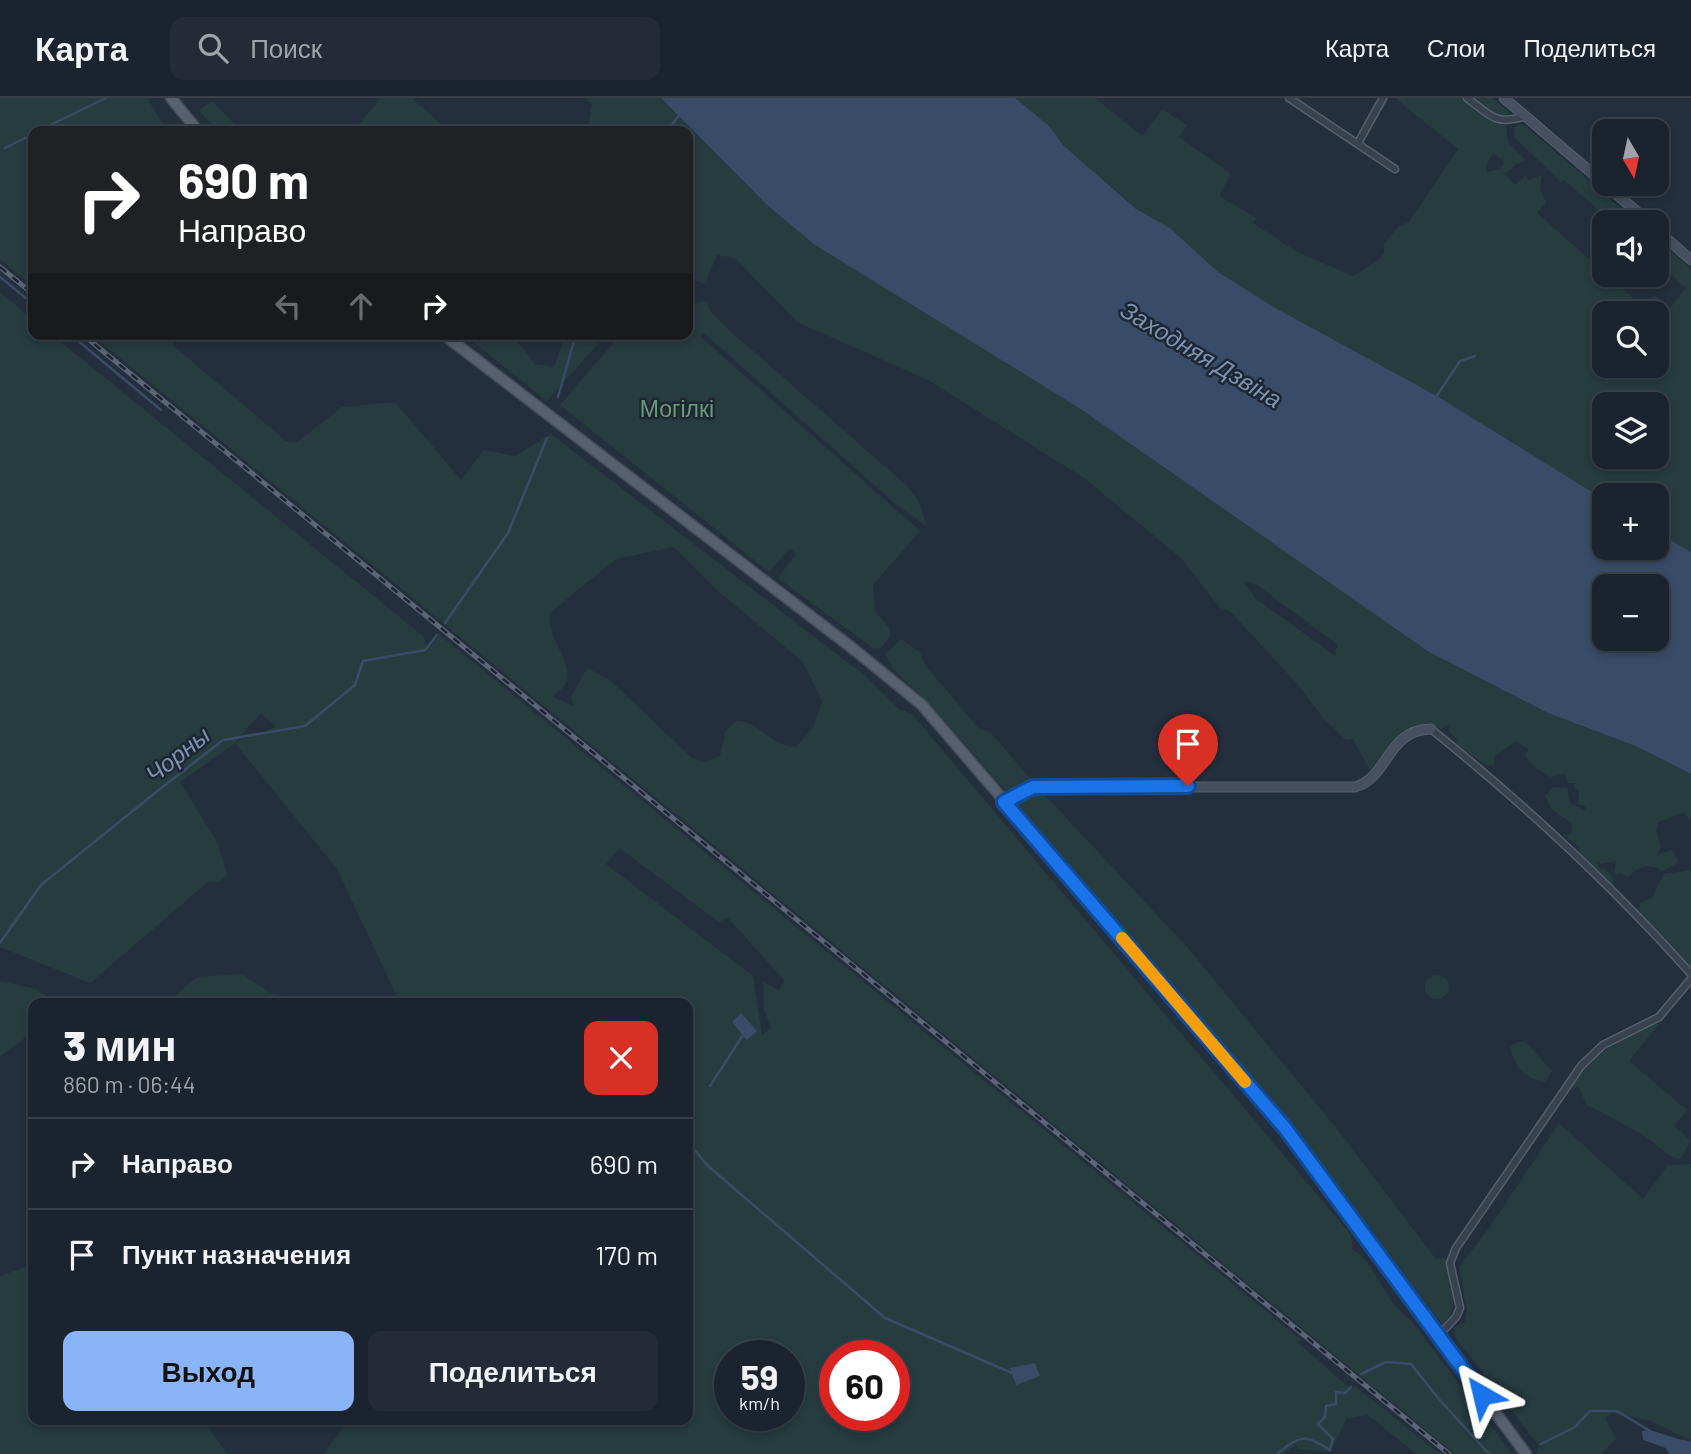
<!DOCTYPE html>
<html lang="ru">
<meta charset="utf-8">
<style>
body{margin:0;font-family:Barlow,sans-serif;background:#242b36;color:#f1f3f6;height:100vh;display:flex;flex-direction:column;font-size:26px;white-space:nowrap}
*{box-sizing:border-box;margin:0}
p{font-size:23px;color:#a0a4aa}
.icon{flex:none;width:38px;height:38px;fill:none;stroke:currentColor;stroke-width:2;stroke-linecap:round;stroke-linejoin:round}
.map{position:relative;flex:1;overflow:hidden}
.panel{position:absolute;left:28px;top:900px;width:665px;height:427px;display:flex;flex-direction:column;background:#1b232e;border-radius:14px;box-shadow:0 4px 10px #0003,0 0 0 2px #39404a}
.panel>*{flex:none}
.hud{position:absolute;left:28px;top:28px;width:665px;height:214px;border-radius:14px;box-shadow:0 4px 10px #0003,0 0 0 2px #39404a;background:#202124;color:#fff;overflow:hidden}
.needle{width:46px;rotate:171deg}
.buttons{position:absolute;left:1592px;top:21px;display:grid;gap:14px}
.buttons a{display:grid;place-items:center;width:77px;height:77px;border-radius:14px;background:#1b232e;box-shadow:0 4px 10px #0003,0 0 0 2px #39404a;font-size:35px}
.speed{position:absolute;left:714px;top:1242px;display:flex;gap:14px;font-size:35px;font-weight:700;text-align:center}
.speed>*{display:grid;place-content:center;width:91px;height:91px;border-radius:50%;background:#1b232e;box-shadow:0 4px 10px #0003,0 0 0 2px #39404a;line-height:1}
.speed small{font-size:18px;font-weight:400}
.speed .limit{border:10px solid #d22;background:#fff;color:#111}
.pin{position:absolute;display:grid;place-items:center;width:60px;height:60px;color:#fff;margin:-72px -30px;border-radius:50% 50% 50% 0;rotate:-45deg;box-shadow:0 0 7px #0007}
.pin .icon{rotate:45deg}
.me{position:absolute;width:77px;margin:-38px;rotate:323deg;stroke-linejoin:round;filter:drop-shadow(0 0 5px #0008)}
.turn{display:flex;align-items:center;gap:24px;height:147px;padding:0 35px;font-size:32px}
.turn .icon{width:91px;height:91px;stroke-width:2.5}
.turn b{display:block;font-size:49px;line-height:60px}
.lanes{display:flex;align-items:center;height:66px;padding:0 35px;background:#0003;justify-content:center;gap:35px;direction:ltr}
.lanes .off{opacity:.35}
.round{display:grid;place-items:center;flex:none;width:74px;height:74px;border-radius:14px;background:#242b36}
.summary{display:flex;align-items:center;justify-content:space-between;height:119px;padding:0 35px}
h1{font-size:42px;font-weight:800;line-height:52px}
.button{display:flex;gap:14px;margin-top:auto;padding:14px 35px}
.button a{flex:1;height:80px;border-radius:14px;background:#8ab4f8;color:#111;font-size:28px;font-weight:800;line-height:80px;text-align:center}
.button a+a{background:#242b36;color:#f1f3f6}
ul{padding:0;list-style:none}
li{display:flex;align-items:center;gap:21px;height:91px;padding:0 35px;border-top:2px solid #39404a}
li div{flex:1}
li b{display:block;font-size:26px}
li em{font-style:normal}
header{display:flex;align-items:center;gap:42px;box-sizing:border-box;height:98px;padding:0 35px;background:#1b232e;border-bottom:2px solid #39404a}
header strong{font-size:33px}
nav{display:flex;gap:38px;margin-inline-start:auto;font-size:24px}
.search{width:490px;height:63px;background:#242b36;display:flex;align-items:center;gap:18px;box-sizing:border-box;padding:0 24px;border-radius:14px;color:#a0a4aa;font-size:26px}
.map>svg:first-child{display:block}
.green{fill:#263c3f;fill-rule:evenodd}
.water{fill:#394c67;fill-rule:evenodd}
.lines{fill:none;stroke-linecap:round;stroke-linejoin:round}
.stream{stroke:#394c67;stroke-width:2.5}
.street-casing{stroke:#565f6c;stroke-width:9}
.secondary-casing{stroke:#565f6c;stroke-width:11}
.primary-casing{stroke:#414a57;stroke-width:13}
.street{stroke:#38414e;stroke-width:6}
.secondary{stroke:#465061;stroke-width:9}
.primary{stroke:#56606e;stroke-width:10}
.rail-casing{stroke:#5a6575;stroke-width:5}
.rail{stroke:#1d2633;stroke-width:2.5;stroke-dasharray:8;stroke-linecap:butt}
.route-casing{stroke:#114b97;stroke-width:18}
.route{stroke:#1a73e8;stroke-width:12}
.slow{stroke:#f59e0b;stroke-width:12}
.labels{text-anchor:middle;stroke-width:5;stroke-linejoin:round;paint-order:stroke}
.park-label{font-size:23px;fill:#6b9a76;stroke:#1d2633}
.water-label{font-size:24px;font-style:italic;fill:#7c92b1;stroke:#1d2633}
</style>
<header>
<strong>Карта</strong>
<div class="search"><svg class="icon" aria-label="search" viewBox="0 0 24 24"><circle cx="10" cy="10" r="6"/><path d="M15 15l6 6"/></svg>Поиск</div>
<nav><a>Карта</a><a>Слои</a><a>Поделиться</a></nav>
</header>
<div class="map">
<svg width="1691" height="1356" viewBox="0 0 1691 1356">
<rect width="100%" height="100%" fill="#242f3e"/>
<path class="green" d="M0,0h147l20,33h-134v156l-33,-28z
M381,0h30l27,23 5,10h-75l-9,-7z
M585,0h76l106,107 48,40 264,163 350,244 119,61 90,34 53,27v46l-8,-7 -25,9 -2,9 5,15 -4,9 15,-5 7,12 -17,9c-14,-9 -23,-4 -34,6l-7,-4 -7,2 2,-14 -15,3 -5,-3 5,9 4,-1 10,10 -3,7 -33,-32 1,-7 -16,-12 8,-2v-10l-20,-13 -7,-14 8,-9 14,1 3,15 16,8 -1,-5 -7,-2 1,-13 -4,-2v-6h-7l-3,-9 -15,3 -17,-11 -8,-10 3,-7 -12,-8 -22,16v7l-6,2 -33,-21 2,-5 -7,-8v-9l-9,6 -8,-4 -27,8 -34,41 -19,-35 -7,1 -23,-22 -25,-33 -68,-74 -10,-3 -38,-49 -98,-81 -156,-98 -131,-58 -62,-64 -18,-3 -12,29 -17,-7v-146h-101l5,-27zM1243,483l14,4 81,60 -4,10 -78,-56z
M1015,0h80l47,38 20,-27 25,16 -8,12 52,37 -12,22 37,22 -3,5 44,29 56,24 25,-16 6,-7v-9l15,-18 10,-4 49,-73 -63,-51h98l16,14 -9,12 6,1 2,18 18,18 -10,3 -11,10 10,11 11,-10 3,5 13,-5 -2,13 6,14 -9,11 106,94 11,-12 16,13 16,-20 -29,-26v-22l34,29v283l-34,-20v-37h-52v5l-168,-104 -158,-86 -61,-38 -48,-44 -34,-19 -72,-63 -15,-20zM1494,55l10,9 -4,7 -14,3 1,-9zM1605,215h52v53h-52zM1605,306h52v53h-52z
M212,3l29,30h-24l-18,-21z
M1523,26l114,98h-25l-48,-42 -3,2 -47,-45 1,-10z
M0,194l33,28v14h18l372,302 5,12 12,-13 860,704 -2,4 53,46 4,-3 85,68h-24l-48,-39 -22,4 -15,33 -33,-3 -2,-4 -13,9h-959l25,-35h339v-416h-288l-63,-134 -102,-126 -55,39 38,62 9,31 -8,7h-11l-118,101 -90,-36zM261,615l15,14 -40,15v-1zM619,750l100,74 9,-4 56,62 -5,10 -16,-8 1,27 7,19 -9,7 -9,-59 -147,-112zM730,1258h59v60h-59zM835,1258h59v60h-59z
M707,203l2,8 19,20 178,156 12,15 9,27 -35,-26 -188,-168 -4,3 220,195 -47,54 2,26 14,17 1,8 -8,11 -8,2 -96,-71 18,-24 -6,-6 -21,24 -209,-167 61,-71h67v-30z
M91,236h80l4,13 111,94 11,1 45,-35 53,-5 66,78 23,-30 31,6 36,-22 313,241 35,34 13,5 439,521 2,15c25,14 29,51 57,69l102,135h-57zM674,449l43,43 86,72 19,39 -8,25 -18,21c-24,0 -36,-26 -60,-26l-10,9 -6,26 -16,6 -12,-4 -82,-78 -23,-12 -16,29 2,9 -20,-9c5,-5 12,-11 14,-17 5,-19 -21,-42 -17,-67l66,-54z
M463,236c40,0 49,-7 71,30l20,3 12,-33h41l-60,67z
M901,541l19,13 5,13 53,63 12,4 40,46 -2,6 -20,9 -82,-93 -33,-31 -8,-15z
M1041,693l146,156 150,182 99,130 9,-1c5,24 18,48 -3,66l-152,-200 -277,-324 12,-8z
M1691,772v98l-52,-56 1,-9 12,-5 12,-24z
M242,876l27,18 31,11h-134l31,-26z
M1425 889a12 12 0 1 1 24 0a12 12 0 1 1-24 0Z
M0,883l36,8 20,14h-23v29l-33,24z
M1656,924l3,2 -30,37 58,49 -13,16 17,15 -11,18c-13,-2 -19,-11 -29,-18 -7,-6 -59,-35 -64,-35l-9,-20 -11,6c26,-37 47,-52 89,-70z
M1518,944h8l26,29 -7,11c-21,-3 -30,-15 -35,-35z
M1559,1025l84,76 25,-34 23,-1v276l-41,-19 -38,-8 -7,5 11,21 -15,15h-65l3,-8 -84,-109 -1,-10 11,-4 2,-13 -8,-43 30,-39z
M33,1166v155h170l24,35h-227v-178z"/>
<path class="water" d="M661,0h354l34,28 15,20 72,63 34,19 48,44 61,38 158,86 168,104v48h52v-16l34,20v222l-53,-27 -90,-34 -119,-61 -350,-244 -264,-163 -48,-40zM1605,488h52v53h-52z
M741,915l16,18 -10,9 -15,-18z
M1035,1265l5,13 -24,9 -6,-17z
M1650,1332l41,13v11h-22l-3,-6 -23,-8 -1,-9z"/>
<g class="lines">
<path class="stream" d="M38,33l68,-33
M667,33l13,-17
M5,50l28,-14
M0,179l33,27
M70,236l91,76
M558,299l18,-63
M1436,299l24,-36 15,-5
M445,525l63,-90 39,-95
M0,845l41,-58 114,-92 68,-53 82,-14 50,-41 8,-24 62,-11 12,-15
M710,988l33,-51
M688,1044l20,24 177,152 127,55
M1361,1276l25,-12 25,2 27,34 51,56
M1683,1343l8,2
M1541,1346l34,-17 15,-16h27l33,20
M1277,1356c24,-19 27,-20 53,-4l3,-11 -15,-15 7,-7 1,-11 10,-2v-12l9,1 6,-6"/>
<g class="street-casing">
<path id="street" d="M1289,0l106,71
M1467,0c23,17 28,28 58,18
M1358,45l25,-45
M1431,631c93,75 180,155 260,245
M1438,1238l18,-19 4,-9 -10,-45 6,-15 125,-182 22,-21 56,-28 32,-38"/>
</g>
<g class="secondary-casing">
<path id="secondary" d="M1504,0l145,124
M1657,132l34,30
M1004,704l29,-15h322c34,-9 31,-57 76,-58"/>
</g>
<g class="primary-casing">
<path id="primary" d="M171,0l27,33
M443,236l413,317 66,54 363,423 241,326"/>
</g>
<use href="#street" class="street"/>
<use href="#secondary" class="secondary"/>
<use href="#primary" class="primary"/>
<g class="rail-casing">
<path id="rail" d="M0,169l33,27
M82,236l1367,1120"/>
</g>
<use href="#rail" class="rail"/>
</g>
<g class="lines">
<g class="route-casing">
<path id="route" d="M1188,688l-155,1 -29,15 281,326 197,267"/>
</g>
<use href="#route" class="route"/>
<path class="slow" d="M1122,840l123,144"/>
</g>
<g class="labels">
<g class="park-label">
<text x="677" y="319">Могілкі</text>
</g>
<g class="water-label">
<text transform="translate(1201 257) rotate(31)" y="8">Заходняя Дзвіна</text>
<text transform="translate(178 657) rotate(-38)" y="8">Чорны</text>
</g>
</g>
</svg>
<div class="buttons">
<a><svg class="needle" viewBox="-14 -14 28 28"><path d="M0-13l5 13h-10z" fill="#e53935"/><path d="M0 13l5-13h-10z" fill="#a0a4aa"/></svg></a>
<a><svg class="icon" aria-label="sound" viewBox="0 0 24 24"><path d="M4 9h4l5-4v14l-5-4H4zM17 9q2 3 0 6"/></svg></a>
<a><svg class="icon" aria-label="search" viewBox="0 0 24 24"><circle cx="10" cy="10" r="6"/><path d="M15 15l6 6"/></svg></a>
<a><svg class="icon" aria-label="layers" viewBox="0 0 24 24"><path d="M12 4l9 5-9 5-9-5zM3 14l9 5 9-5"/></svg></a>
<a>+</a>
<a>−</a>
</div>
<div class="speed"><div>59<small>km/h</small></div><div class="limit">60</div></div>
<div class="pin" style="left:1188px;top:688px;background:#d93025"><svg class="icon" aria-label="arrive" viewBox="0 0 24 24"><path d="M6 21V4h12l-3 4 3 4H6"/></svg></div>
<svg class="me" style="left:1482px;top:1297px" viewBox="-20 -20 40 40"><path d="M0-17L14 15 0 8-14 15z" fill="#1a73e8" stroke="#fff" stroke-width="4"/></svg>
<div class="hud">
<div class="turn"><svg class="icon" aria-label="right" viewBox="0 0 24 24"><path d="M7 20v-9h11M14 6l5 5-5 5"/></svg><div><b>690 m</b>Направо</div></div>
<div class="lanes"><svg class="icon off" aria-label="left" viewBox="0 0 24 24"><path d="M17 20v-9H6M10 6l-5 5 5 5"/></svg><svg class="icon off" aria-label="ahead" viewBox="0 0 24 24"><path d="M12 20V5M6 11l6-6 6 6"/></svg><svg class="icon" aria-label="right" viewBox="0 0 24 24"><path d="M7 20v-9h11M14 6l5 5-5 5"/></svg></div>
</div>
<section class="panel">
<div class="summary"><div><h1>3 мин</h1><p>860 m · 06:44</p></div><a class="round" style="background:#d93025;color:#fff"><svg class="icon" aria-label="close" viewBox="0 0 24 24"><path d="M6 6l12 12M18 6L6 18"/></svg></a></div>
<ul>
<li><svg class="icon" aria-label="right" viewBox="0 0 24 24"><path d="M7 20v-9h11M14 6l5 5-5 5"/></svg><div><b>Направо</b></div><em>690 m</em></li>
<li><svg class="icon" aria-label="arrive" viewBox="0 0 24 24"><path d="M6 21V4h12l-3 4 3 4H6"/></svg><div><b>Пункт назначения</b></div><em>170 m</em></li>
</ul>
<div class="button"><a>Выход</a><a>Поделиться</a></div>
</section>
</div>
